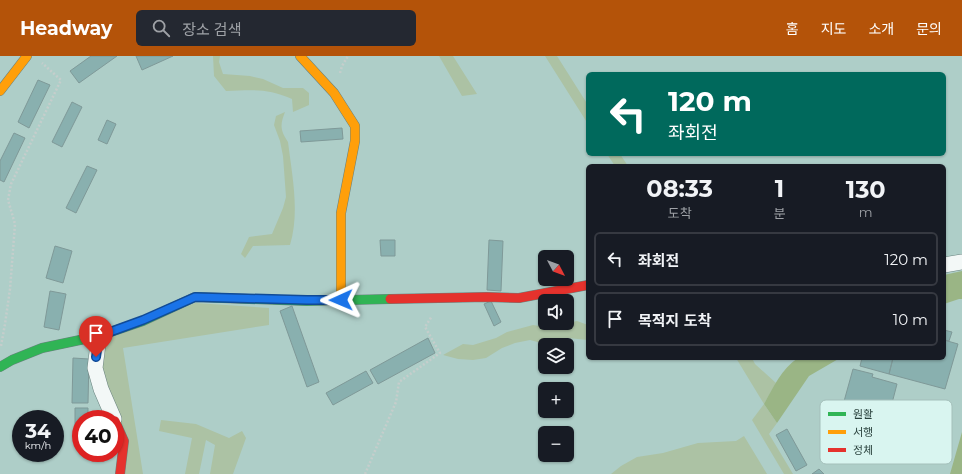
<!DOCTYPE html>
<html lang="ko">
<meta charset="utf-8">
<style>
body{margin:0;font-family:Montserrat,"Noto Sans KR",sans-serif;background:#242831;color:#f1f3f6;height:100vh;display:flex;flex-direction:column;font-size:15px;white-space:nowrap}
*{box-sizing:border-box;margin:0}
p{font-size:13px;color:#9ea1a6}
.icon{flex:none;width:22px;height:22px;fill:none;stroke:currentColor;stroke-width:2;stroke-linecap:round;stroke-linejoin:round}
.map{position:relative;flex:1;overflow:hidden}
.side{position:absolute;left:586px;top:108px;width:360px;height:196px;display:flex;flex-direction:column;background:#171b24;border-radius:6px;box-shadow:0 1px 3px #0004}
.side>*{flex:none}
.guide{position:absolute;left:586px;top:16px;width:360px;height:84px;border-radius:6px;box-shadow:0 1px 3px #0004;background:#00695c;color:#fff;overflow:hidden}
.needle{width:26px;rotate:131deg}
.fabs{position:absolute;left:538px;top:194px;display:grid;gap:8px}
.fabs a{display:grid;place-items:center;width:36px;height:36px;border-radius:6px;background:#171b24;box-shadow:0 1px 3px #0004;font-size:20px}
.speed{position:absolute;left:12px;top:354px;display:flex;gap:8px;font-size:20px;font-weight:700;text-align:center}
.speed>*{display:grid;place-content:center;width:52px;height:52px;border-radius:50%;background:#171b24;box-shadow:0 1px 3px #0004;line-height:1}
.speed small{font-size:10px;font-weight:400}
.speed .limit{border:6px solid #d22;background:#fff;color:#111}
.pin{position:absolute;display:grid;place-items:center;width:34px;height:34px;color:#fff;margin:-41px -17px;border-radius:50% 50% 50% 0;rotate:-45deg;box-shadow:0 0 4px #0007}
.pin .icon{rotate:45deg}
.me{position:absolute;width:44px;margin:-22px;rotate:269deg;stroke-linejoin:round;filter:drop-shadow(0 0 3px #0008)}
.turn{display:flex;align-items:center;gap:14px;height:84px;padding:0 16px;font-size:18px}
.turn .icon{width:52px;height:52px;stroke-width:2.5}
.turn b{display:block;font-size:28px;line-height:34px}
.eta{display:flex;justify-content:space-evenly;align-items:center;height:68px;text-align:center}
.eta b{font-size:24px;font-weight:700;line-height:28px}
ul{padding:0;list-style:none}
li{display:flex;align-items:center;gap:12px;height:54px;margin:0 8px 6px;padding:0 8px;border:2px solid #363941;border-radius:6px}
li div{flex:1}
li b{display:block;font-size:15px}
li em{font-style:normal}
header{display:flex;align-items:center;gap:24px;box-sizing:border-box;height:56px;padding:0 20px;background:#b45309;color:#fff}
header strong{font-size:19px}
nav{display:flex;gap:22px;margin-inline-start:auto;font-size:14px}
.search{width:280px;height:36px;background:#242831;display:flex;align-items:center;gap:10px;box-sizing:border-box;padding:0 14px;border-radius:6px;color:#9ea1a6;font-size:15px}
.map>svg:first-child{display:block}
.green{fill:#acc2a4}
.forest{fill:#9ab585}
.building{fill:#89b0af;stroke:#7f9998}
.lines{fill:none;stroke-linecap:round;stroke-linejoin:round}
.street-casing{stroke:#69827e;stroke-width:16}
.fast-casing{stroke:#69827e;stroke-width:10}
.slow-casing{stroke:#69827e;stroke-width:10}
.jam-casing{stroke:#69827e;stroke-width:10}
.path{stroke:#c5cecc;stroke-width:2.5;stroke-dasharray:2 2;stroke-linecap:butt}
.street{stroke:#f3f8f7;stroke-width:15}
.fast{stroke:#30b455;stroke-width:9}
.slow{stroke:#ff9f0a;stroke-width:9}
.jam{stroke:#e5322d;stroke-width:9}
.route-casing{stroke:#114b97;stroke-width:10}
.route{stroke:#1a73e8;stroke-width:7}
.key{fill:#d9f5f0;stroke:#a4bfba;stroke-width:1}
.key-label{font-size:11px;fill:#29413c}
</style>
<header>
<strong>Headway</strong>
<div class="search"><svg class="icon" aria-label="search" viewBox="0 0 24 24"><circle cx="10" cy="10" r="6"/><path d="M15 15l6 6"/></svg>장소 검색</div>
<nav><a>홈</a><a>지도</a><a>소개</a><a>문의</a></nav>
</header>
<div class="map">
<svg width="962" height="418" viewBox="0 0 962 418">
<rect width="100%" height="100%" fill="#aecec8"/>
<path class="green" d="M213,0h7l-1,6 4,12 27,2 13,3 20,9h20l6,5v12l-16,7 -1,-13c-25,-11 -40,-9 -66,-8l-12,-15z
M439,0h14l24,38 -15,2z
M545,0h12l31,49v19z
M285,56c-5,13 -5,18 3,30 4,33 12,70 2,103l-37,1 -8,12 -4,-4 8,-17 23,-3 11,-26 3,-11 -3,-41 -3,-15 -6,-16 2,-9z
M607,98h13l8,12h-13z
M195,247l74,5v17l-146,23 20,126h-19l-24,-109 5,-25z
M577,265l11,4v15l-20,-2 -10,6h-13l-15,-4 -15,3 -13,5 -16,10 -13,2 -15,-1 -15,-4 20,-11 10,1 23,-7 11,-6 26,-7 12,2 15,-2z
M736,302h16l3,6 21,19 -12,21 13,19 -8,11 24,40h-9l-32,-54 12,-16z
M161,364l35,4 33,14 13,-7 4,7 -13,36h-23l5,-29 -9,-5 -7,34h-14l7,-36 -33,-7z
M744,380l23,38h-156l10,-8 16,-9 26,-4 35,-10 38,-2z"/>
<path class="forest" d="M962,215v28h-3l-15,5v-29z
M798,302h42l-31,18 -32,47 -13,-19c9,-16 18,-36 34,-46z
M962,376v42h-12z"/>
<path class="building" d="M91,0h26l-38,27 -9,-12z
M136,0h37l-31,14z
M38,24l12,5 -21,43 -11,-6z
M72,46l10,5 -20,40 -10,-5z
M107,64l9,4 -9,20 -9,-4z
M342,72l1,11 -42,3 -1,-11z
M14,77l11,5 -21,44 -4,-2v-19z
M87,110l10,4 -21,43 -10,-5z
M380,184h15v16h-14z
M489,184l14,1 -2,50 -14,-1z
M55,190l17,5 -9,32 -17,-5z
M50,235l16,3 -7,36 -15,-3z
M491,245l10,21 -7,4 -10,-22z
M292,250l27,76 -12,5 -27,-76z
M944,274l8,2 -3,9 -5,-1z
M428,282l7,15 -57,31 -8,-14z
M944,284l14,4 -13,45 -56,-15 4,-16h51z
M73,302l16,1 -1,44h-16z
M862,302h31l-4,16 -29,-8z
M853,313l20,5 -1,3 25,7 -18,69 -46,-12z
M366,315l7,12 -40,22 -7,-12z
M75,352h13v11h-7v24h-6z
M787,373l20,36 -11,6 -20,-36z
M819,413l5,5h-12z"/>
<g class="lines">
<g class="street-casing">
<path id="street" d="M944,209l18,-3
M99,280l-4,32 6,21 13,30"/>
</g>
<g class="fast-casing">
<path id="fast" d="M0,311l12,-7 30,-12 57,-12 44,-15 52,-24 112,4 83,-2"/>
</g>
<g class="slow-casing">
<path id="slow" d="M300,0l34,37 21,33v15l-14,72v87
M0,35l27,-35"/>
</g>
<g class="jam-casing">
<path id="jam" d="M390,243l97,-2 32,1 69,-13
M115,365l9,20 -4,33"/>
</g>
<path class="path" d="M340,17l2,-7 6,-10
M1,290l4,-22 5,-35 5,-65 -7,-24 3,-16 50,-104 -19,-17
M365,418l31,-72 3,-20 41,-29 -15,-26 7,-11"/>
<use href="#street" class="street"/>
<use href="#fast" class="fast"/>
<use href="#slow" class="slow"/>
<use href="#jam" class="jam"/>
</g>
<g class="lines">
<g class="route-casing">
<path id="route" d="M96,301l3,-21 44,-16 52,-23 112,3h34"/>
</g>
<use href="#route" class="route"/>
</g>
<rect x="820" y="344" width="132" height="64" rx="6" class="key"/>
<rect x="828" y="356" width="18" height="4" fill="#30b455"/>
<rect x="828" y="374" width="18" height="4" fill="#ff9f0a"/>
<rect x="828" y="392" width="18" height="4" fill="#e5322d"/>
<g class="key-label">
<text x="853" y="362">원활</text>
<text x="853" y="380">서행</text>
<text x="853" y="398">정체</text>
</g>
</svg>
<div class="fabs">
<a><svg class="needle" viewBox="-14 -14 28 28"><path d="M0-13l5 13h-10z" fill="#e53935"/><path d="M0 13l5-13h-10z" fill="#9ea1a6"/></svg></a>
<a><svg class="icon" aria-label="sound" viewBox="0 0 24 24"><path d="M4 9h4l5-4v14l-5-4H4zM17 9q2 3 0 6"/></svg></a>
<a><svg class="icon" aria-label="layers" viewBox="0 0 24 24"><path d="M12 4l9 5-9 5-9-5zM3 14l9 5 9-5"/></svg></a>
<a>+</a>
<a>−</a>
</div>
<div class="speed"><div>34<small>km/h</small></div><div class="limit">40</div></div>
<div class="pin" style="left:96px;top:301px;background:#d93025"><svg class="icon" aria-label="arrive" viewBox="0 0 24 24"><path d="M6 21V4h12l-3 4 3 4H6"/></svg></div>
<svg class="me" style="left:341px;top:244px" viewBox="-20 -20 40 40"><path d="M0-17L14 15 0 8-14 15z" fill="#1a73e8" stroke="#fff" stroke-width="4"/></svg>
<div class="guide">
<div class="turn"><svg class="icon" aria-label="left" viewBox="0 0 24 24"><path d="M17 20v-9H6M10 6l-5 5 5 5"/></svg><div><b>120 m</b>좌회전</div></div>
</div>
<section class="side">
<div class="eta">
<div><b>08:33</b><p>도착</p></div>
<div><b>1</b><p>분</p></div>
<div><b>130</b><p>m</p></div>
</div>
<ul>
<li><svg class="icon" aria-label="left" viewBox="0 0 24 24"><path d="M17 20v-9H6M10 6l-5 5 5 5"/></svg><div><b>좌회전</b></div><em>120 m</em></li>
<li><svg class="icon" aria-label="arrive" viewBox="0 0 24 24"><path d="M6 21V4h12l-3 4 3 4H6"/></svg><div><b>목적지 도착</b></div><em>10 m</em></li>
</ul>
</section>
</div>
